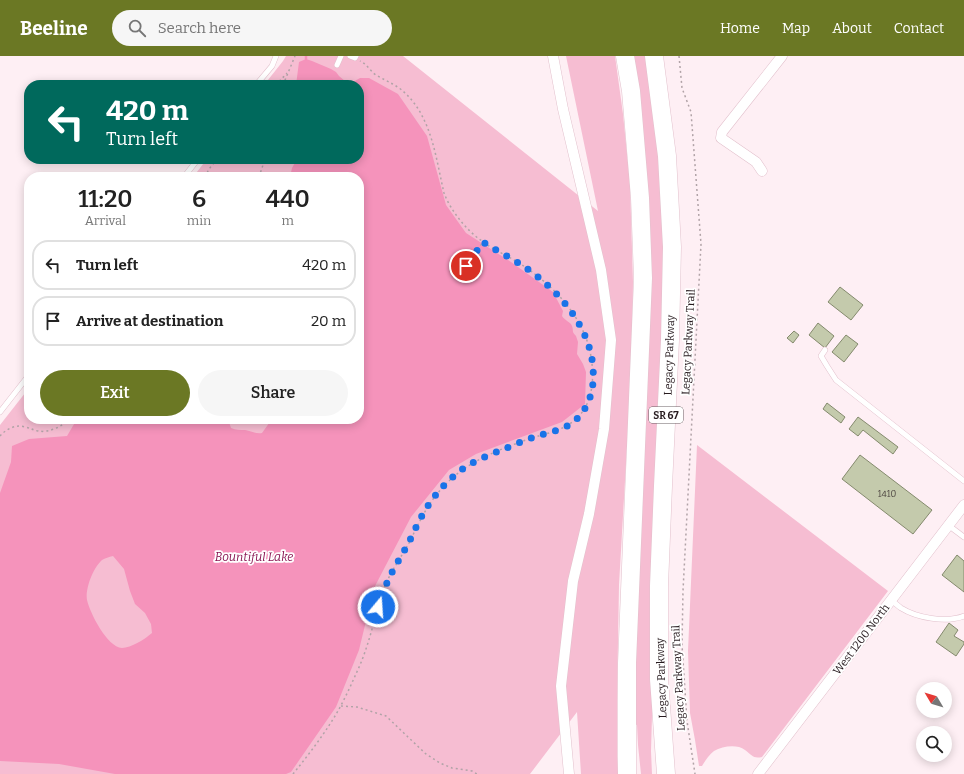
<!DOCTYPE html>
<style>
body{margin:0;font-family:Bitter,serif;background:#f6f6f6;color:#222;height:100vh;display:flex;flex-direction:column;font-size:15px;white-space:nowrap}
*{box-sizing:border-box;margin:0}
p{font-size:13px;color:#767676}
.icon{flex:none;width:22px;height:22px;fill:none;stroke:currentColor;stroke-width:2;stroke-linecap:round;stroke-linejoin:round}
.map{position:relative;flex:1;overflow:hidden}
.details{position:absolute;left:24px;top:116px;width:340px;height:252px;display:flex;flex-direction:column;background:#fff;border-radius:16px;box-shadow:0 2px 10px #0003}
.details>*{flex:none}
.guide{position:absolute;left:24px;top:24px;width:340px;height:84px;border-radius:16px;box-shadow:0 2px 10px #0003;background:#00695c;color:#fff;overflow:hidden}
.needle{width:26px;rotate:308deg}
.buttons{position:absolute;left:916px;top:626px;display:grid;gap:8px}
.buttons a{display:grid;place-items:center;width:36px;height:36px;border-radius:50%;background:#fff;box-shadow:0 2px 10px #0003;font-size:20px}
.pin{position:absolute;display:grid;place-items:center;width:34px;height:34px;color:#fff;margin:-17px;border:2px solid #fff;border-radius:50%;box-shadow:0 1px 4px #0007}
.me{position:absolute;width:44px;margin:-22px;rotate:18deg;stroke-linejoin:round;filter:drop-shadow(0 0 3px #0008)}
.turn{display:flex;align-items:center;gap:14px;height:84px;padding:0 16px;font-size:18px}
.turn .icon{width:52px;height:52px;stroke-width:2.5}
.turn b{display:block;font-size:28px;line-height:34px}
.eta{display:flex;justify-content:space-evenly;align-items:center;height:68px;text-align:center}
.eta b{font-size:24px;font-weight:600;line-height:28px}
.cta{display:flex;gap:8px;margin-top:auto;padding:8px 16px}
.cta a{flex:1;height:46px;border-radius:24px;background:#6b7824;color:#fff;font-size:16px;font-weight:600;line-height:46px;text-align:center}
.cta a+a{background:#f6f6f6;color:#222}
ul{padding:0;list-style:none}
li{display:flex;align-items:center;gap:12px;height:50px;margin:0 8px 6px;padding:0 8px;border:2px solid #e0e0e0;border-radius:16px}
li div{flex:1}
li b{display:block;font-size:15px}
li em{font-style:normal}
header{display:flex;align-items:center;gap:24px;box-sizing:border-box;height:56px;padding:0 20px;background:#6b7824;color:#fff}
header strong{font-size:19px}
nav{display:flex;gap:22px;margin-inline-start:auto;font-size:14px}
.search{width:280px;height:36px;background:#f6f6f6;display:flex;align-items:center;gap:10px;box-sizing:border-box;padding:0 14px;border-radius:22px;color:#767676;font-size:15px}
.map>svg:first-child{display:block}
.green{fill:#f6bdd2}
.water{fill:#f593bb;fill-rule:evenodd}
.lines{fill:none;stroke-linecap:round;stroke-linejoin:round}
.stream{stroke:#f593bb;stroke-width:2.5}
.building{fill:#c4caac;stroke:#848a6d}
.lane-casing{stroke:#e2c0cc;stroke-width:6}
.street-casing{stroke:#e2c0cc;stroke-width:11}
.highway-casing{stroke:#e2c0cc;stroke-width:19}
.path{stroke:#b1a3a7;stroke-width:1.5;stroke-dasharray:2 3;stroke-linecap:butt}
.lane{stroke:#fff;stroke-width:5}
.street{stroke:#fff;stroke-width:10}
.highway{stroke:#fff;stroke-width:18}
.route{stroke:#1a73e8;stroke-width:7;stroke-dasharray:0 12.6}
.labels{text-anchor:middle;stroke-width:3.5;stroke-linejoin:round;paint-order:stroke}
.number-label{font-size:9px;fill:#4e4742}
.shield{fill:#fff;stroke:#685f62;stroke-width:1}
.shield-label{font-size:10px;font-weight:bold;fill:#271b1f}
.street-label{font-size:11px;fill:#271b1f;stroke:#fff}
.water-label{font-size:12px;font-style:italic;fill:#8b1955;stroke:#fff}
</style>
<header>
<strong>Beeline</strong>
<div class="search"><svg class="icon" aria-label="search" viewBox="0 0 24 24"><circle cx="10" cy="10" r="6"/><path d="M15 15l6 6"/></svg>Search here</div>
<nav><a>Home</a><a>Map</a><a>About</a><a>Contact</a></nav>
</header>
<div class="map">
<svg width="964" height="718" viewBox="0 0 964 718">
<rect width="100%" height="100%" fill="#feeff4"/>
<path class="green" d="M286,0h117l195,155 -32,-155h49l8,58 7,70 3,98 -1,77 -13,226 -2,115v56l1,18h-37l-4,-62 -47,62h-530v-349l29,-37v31h330v-242h-166l14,-18h152v-74h-95l19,-24z
M633,0h14l10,76 6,95 1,58 -13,466 1,23h-11l-3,-29 -1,-20 -3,-1 7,-225z
M697,389l191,146 -126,166c-9,2 -10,-2 -17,-7 -8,-6 -22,-4 -31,1 -5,4 -9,10 -12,15h-3l-4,-26 -5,-27 -2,-62z"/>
<path class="water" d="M306,3l6,2 19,8 5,3 3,4 6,5 8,1 7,-4h9l29,16 29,42 19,69 20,28 45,29 42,30 10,19 -1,5c3,5 9,6 10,10 2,5 -1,5 4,10l2,6 -1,12 6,10 3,8 -1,32 -23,18 -86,32 -27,16 -38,47 -37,71 -15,62 -23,57 -45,65 -5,2h-171l-56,-10 -59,-3v-268l11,-31 1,-16 17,-7 38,-3 10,-17h151l3,9c5,2 9,2 14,2 7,1 10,4 17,3l10,-14h87v-242h-69l2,-9 5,-9h62v-74h-63l3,-23zM113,500l11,13 6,22 5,13 10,9 6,11 1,9c-7,6 -21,15 -30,15 -15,-1 -32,-35 -35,-48 -2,-11 6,-32 15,-40 3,-2 7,-3 11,-4z"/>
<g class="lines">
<path class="stream" d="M306,3v-3"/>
</g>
<path class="building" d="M840,231l23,18 -12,15 -23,-18z
M818,267l16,13 -9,12 -16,-13z
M794,275l5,4 -6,8 -6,-5z
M846,279l12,9 -14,18 -12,-10z
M827,347l18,14 -4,6 -18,-14z
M858,361l40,30 -5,7 -30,-24 -5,6 -9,-7z
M860,399l72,55 -19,24 -71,-55z
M957,499l7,6v31l-22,-17z
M949,567l9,7 -4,6 10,6v2l-8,12 -20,-14z"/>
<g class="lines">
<g class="lane-casing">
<path id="lane" d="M350,0l5,2 1,-2
M337,9l4,-9
M256,29l16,-19 4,-10
M184,121l14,-18
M825,294l-4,6 6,10 9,14 128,101
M0,356l29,-37
M948,469l16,12
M891,544c4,3 7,6 10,8 16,10 45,15 63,8"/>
</g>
<g class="street-casing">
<path id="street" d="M553,0l10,53 38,161 10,70 -7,89 -15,85 -16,67 -12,105 8,88
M762,115l-6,-9 -35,-24 1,-6 60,-76
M758,718l206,-269"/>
</g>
<g class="highway-casing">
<path id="highway" d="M625,0l6,35 9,107 3,80 -16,385v111
M654,0l13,100 5,91 -2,93 -7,146 -4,100v93l7,95"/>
</g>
<path class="path" d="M679,0l3,32 9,24 10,132 -18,347 -1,54 5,76 8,53
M276,29l11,-12
M283,29l12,-29
M205,121l4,-8 8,-10
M259,121l6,-18
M462,207l7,5
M466,210l17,-24
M0,380c6,-7 16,-12 25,-9 5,1 8,3 13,4 10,2 24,-4 31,-12
M341,650l16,1 29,9 22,21 18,17 14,9 12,5 20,3 5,3
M293,718c13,-16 26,-33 37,-50 12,-18 21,-39 30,-59 10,-24 15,-49 23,-74 6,-17 17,-32 26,-48 10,-20 18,-39 34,-56 22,-24 52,-36 83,-47 13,-5 28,-7 40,-14 29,-15 30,-51 23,-79 -10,-36 -40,-65 -70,-84 -12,-8 -26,-13 -37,-22 -16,-11 -31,-30 -38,-48 -8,-34 -12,-75 -39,-100 -8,-8 -19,-12 -29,-18 -6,-4 -9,-11 -16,-14"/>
<use href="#lane" class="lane"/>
<use href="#street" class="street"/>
<use href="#highway" class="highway"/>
</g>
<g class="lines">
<path class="route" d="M378,551c4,-10 7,-20 11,-29 6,-12 13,-23 19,-34 6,-12 11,-24 18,-35 9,-15 21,-28 34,-38 13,-10 29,-16 44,-22 10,-4 20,-9 31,-12 11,-4 23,-6 34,-12 15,-9 23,-27 24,-43 4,-50 -34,-93 -73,-118 -12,-8 -25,-14 -37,-22l-17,24"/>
</g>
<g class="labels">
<g class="number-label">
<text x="887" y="441">1410</text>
</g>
<rect class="shield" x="649" y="351" width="34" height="16" rx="3"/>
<g class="shield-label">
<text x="666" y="363">SR 67</text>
</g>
<g class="street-label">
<text transform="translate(688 286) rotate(-87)" y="4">Legacy Parkway Trail</text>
<text transform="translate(669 299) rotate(-88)" y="4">Legacy Parkway</text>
<text transform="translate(861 583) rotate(-53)" y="4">West 1200 North</text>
<text transform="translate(661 622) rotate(-92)" y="4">Legacy Parkway</text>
<text transform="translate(678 622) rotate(-93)" y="4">Legacy Parkway Trail</text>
</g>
<g class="water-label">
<text x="254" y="505">Bountiful Lake</text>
</g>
</g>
</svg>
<div class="buttons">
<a><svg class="needle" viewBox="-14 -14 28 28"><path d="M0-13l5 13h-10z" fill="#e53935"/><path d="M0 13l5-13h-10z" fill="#767676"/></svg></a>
<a><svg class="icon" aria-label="search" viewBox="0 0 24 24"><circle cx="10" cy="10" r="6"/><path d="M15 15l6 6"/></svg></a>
</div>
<div class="pin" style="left:466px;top:210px;background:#d93025"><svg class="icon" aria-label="arrive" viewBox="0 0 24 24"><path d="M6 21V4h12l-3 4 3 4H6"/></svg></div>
<svg class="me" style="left:378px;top:551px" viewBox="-20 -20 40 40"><circle r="17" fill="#1a73e8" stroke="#fff" stroke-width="3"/><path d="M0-11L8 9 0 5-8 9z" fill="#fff"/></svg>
<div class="guide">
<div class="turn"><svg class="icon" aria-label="left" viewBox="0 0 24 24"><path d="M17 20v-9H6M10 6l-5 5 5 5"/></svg><div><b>420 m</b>Turn left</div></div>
</div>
<section class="details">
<div class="eta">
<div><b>11:20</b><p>Arrival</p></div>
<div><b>6</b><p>min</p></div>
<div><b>440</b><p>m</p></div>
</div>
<ul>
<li><svg class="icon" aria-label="left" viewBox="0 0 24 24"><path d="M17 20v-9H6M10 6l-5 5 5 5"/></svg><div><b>Turn left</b></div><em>420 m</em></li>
<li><svg class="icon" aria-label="arrive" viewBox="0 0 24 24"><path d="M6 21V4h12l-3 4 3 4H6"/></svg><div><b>Arrive at destination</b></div><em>20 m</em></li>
</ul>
<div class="cta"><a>Exit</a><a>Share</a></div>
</section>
</div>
